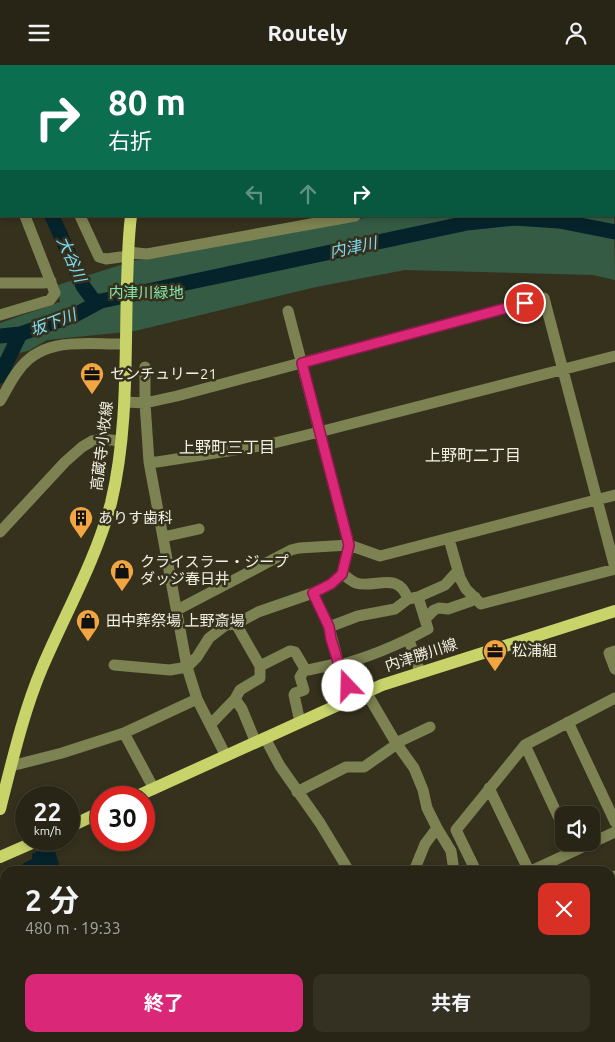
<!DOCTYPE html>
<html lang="ja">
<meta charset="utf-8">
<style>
body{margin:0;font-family:Ubuntu,"Noto Sans JP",sans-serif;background:#343123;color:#f1f3f6;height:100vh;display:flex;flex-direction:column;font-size:19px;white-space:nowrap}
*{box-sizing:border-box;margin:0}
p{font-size:16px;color:#a5a5a1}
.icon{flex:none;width:28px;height:28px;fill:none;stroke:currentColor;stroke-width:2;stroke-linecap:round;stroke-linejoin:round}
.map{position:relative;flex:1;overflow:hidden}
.details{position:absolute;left:0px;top:801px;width:615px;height:176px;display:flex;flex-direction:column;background:#282516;border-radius:15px 15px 0 0;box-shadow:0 2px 8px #0003,0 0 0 1px #444235}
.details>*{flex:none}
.hud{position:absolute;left:0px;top:0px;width:615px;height:152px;box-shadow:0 2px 8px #0003,0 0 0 1px #444235;background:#0b6e4f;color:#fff;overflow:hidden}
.tools{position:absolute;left:555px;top:741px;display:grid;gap:10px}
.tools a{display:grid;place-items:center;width:45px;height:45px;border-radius:10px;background:#282516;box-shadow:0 2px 8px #0003,0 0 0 1px #444235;font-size:25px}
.speed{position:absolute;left:15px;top:721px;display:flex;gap:10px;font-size:25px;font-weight:700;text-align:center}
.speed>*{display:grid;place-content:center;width:65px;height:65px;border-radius:50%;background:#282516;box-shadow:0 2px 8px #0003,0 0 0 1px #444235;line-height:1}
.speed small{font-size:12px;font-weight:400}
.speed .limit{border:8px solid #d22;background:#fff;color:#111}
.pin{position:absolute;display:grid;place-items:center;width:42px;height:42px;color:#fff;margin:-21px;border:2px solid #fff;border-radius:50%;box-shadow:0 1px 5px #0007}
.me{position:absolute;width:55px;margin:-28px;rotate:339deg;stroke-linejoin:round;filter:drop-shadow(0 0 4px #0008)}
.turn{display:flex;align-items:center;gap:18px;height:105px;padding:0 25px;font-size:22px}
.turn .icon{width:65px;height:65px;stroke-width:2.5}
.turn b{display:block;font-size:35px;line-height:42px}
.lanes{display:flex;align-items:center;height:48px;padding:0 25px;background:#0003;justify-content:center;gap:25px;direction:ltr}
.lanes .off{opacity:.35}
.round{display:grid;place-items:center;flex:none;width:52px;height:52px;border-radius:10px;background:#343123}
.headline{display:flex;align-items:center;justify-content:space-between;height:85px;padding:0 25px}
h1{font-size:30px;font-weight:700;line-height:38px}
.primary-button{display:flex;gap:10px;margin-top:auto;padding:10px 25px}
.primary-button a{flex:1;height:58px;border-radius:10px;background:#db2777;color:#fff;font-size:20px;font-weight:700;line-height:58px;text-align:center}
.primary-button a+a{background:#343123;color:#f1f3f6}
header{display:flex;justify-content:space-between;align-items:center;height:65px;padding:0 25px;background:#282516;font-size:22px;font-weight:700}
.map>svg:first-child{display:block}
.green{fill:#355b45}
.water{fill:#05232a}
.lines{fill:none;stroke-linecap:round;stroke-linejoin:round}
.river{stroke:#05232a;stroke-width:15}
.minor{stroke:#7c8251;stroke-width:11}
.major{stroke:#c8d36a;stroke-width:12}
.route-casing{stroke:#8e194d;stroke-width:12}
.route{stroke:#db2777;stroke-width:9}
.labels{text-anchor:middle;stroke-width:5;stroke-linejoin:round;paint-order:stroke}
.park-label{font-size:15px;fill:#83e6ad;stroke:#35311d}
.poi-label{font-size:15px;fill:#f2f0e3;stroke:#35311d;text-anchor:start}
.street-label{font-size:15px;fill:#f2f0e3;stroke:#35311d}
.water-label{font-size:16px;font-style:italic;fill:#7cdef8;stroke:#35311d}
.neighbourhood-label{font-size:16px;fill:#f2f0e3;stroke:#35311d}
</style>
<header><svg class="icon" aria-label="menu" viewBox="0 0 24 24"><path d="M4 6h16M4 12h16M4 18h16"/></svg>Routely<svg class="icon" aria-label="person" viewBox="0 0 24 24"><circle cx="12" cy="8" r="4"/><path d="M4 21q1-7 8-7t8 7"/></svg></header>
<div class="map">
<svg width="615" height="977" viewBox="0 0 615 977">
<rect width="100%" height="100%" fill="#35311d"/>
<path class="green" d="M614,142l1,73 -22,-5 -188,-5 -89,17 -181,44 -88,9 -19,11 -28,6v-34l60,-21 -2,-17 78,-25 239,-44h239z
M177,972l218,1 -9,4h-210z"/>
<path class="water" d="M53,779l8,27h-45l8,-8 8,-4v-5z"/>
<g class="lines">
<path class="river" d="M0,10l1,2
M52,151l31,70 11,15h7l366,-78 48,-5 44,3 56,11
M0,271l20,-2
M0,311l20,-42 55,-19 26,-14"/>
<path class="minor" d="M24,0v1
M0,77l1,4
M614,103h1
M614,134h1
M80,151l19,41 7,2 22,-3
M128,187l19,2 208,-38
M0,218h44l7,-2
M0,250l50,-15 5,-7 -30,-77
M145,302v36l4,59 38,205 10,32 29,57
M0,336c6,-10 11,-21 18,-30 25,-36 70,-26 107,-27
M125,337l20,1 32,-7 367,-98 71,270
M149,397h8l109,-17 53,-13 296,-76
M0,467l65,-70 17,-15 10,-6 10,-2 19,2
M163,472l36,-8
M449,474l11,39 6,11 15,15 134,-35
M342,509c4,2 9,7 14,9 19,6 42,-13 52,16
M313,528l16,34 10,38c31,-8 61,-21 89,-36l-10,-32
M177,545l114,-60 8,-2 50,-3 31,11 4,-1 231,-60
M425,554l9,-9 5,-2 9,1 23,-8 4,-4
M329,562l29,-11 37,-7 13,-10 10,-2 27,-12 10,-11 3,-1
M409,575l11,32
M615,586l-6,2 6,16
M114,600l56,5 17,-3 10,-10 12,-19 17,-13 10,-1 22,-12 55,-19 18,-9 11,-10 7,-29 -61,-234
M260,601l30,-15 5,1 10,17 3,1 28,-6c12,5 12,23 14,35
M366,627l30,51 18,25 9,22 4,18 10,20 -12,16 -11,27
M235,634l7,10 14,34
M300,657l-6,-27 1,-2 9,-3 -4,-13 5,-8
M568,657l47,100
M210,660l25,-26 5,-9 20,-12v-12l-24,-42
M124,668l30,56
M265,673l15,28 40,57 29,48
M396,678l34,-16
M525,680l39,84
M11,701l51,-13 62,-20 73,-34
M489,723l40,83
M297,727l49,-25h18l33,-23
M437,763l14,23 3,20
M476,806l-20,-41 69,-85 90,-47
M531,806l84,-39
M610,813l5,-2
M610,866l5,11
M610,961l1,-11 4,-2
M450,972l1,5
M166,977l1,-5
M191,977l4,-5
M535,977v-5
M583,977l1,-5
M609,977v-5"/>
<path class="major" d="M214,1l1,-1
M135,732l247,-112 233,-74
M0,744c12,-47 23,-96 42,-141 23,-54 54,-108 69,-165 17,-71 14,-146 16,-219 1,-23 1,-45 4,-68
M69,762l32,-15
M0,792l39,-17"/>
</g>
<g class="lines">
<g class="route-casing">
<path id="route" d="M348,621l-3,-12 -6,-9 -8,-26 -2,-12 -16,-34 18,-9 11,-10 7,-29 -47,-182 223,-60"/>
</g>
<use href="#route" class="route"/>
</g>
<defs>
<g id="office-pin" transform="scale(1.25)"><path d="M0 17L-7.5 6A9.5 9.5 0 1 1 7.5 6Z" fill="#f2a541" stroke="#35311d"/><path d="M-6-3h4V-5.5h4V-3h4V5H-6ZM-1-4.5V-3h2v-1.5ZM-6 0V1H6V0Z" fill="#111"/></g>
<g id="building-pin" transform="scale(1.25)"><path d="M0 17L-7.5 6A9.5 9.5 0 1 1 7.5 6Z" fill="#f2a541" stroke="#35311d"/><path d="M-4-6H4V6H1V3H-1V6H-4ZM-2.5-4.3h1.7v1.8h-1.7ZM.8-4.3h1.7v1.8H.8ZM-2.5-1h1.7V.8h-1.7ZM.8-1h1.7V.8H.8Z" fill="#111"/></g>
<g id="shop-pin" transform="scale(1.25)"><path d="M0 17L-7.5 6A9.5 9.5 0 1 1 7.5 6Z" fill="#f2a541" stroke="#35311d"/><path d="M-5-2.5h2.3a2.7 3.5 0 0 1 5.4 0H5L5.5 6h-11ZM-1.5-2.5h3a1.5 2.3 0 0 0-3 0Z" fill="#111"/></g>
</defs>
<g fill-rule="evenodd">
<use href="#office-pin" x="92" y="309"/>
<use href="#building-pin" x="81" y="453"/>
<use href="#shop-pin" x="122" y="506"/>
<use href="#shop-pin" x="88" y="556"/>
<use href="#office-pin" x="495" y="586"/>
</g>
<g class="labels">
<g class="park-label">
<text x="146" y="233">内津川緑地</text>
</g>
<g class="poi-label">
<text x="110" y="314">センチュリー21</text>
<text x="98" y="458">ありす歯科</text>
<text x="140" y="502">クライスラー・ジープ<tspan x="140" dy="17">ダッジ春日井</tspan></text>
<text x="106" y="561">田中葬祭場 上野斎場</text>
<text x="512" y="591">松浦組</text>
</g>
<g class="street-label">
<text transform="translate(102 381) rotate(-83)" y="5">高蔵寺小牧線</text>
<text transform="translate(421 590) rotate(-18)" y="5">内津勝川線</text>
</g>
<g class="water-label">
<text transform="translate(353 182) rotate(-12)" y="6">内津川</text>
<text transform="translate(72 194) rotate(66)" y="6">大谷川</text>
<text transform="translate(53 257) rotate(-21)" y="6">坂下川</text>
</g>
<g class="neighbourhood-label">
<text x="227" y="388">上野町三丁目</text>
<text x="473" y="396">上野町二丁目</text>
</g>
</g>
</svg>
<div class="tools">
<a><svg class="icon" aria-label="sound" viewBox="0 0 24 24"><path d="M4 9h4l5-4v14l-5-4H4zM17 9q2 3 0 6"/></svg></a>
</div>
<div class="speed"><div>22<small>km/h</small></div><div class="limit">30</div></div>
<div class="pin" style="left:525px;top:238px;background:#d93025"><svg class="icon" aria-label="arrive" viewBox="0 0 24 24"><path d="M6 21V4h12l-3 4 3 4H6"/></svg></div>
<svg class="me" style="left:348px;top:621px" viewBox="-20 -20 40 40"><circle r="19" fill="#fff"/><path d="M0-13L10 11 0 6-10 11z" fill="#db2777"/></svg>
<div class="hud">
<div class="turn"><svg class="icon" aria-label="right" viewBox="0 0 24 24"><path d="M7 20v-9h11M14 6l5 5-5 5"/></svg><div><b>80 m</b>右折</div></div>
<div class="lanes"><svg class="icon off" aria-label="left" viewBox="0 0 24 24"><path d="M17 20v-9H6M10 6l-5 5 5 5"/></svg><svg class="icon off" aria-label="ahead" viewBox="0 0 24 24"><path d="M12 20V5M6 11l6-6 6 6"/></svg><svg class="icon" aria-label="right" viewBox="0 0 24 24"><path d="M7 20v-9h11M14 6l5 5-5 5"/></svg></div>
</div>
<section class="details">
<div class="headline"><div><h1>2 分</h1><p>480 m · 19:33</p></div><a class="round" style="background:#d93025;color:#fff"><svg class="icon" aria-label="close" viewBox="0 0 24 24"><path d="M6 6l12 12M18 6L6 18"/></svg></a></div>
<div class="primary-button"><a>終了</a><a>共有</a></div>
</section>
</div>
